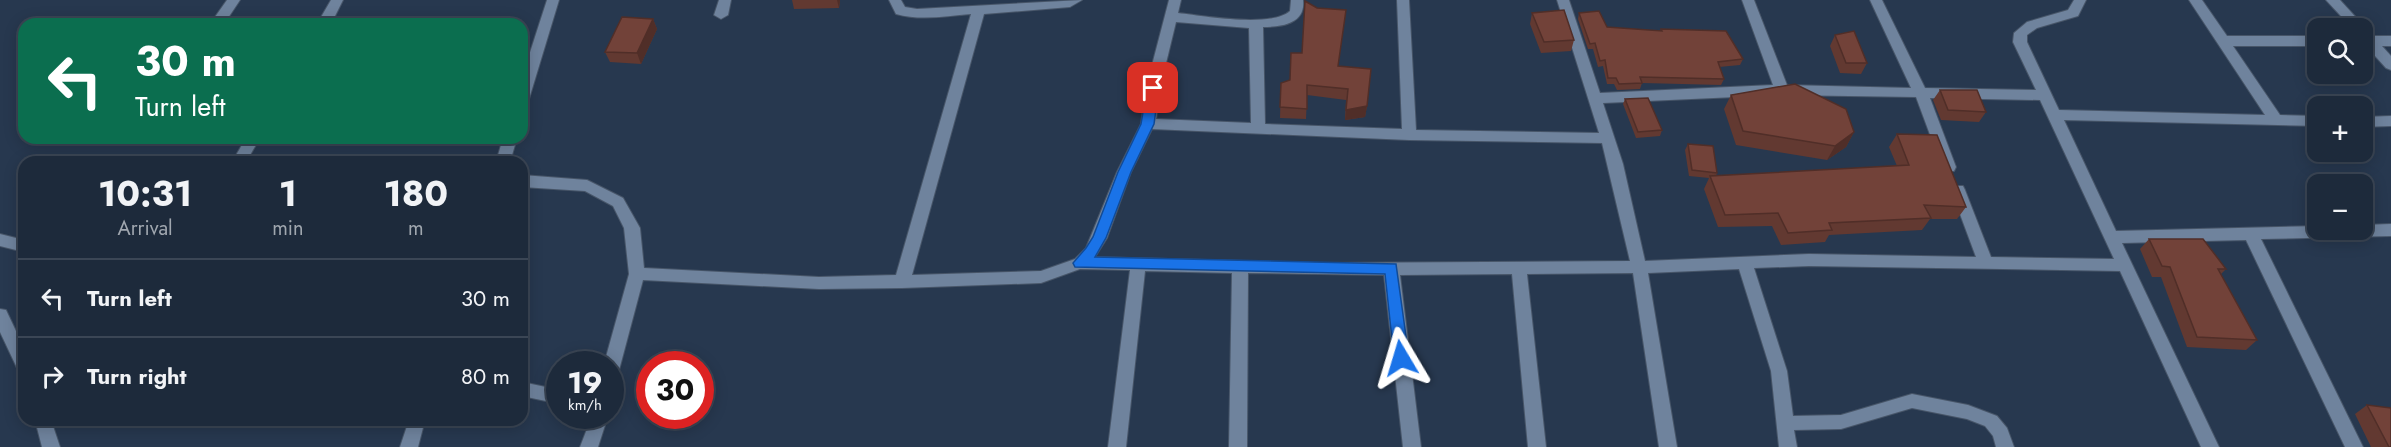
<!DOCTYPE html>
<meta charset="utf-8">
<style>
body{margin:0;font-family:Jost,sans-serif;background:#253242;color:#f1f3f6;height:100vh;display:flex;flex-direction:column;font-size:22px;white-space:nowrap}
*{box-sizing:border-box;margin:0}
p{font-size:20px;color:#a0a7af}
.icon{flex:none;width:33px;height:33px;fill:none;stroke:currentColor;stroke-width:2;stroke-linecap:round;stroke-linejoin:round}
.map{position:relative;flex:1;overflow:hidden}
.details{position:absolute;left:18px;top:156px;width:510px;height:270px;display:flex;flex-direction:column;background:#1d2a3b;border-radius:18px;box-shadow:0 3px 15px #0003,0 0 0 2px #3b4655}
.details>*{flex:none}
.hud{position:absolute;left:18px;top:18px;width:510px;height:126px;border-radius:18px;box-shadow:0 3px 15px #0003,0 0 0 2px #3b4655;background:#0b6e4f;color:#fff;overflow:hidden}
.buttons{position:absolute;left:2307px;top:18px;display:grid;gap:12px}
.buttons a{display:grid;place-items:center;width:66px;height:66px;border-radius:12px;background:#1d2a3b;box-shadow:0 3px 15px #0003,0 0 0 2px #3b4655;font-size:30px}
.speed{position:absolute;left:546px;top:351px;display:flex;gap:12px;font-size:30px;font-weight:700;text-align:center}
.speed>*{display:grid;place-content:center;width:78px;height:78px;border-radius:50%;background:#1d2a3b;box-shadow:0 3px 15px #0003,0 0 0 2px #3b4655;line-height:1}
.speed small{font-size:15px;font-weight:400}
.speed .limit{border:9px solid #d22;background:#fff;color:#111}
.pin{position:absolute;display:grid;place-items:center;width:51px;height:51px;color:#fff;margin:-26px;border-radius:12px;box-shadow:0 3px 9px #0006}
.me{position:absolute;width:66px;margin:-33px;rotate:353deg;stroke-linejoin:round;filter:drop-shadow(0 0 4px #0008)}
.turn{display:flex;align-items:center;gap:21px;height:126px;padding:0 18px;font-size:27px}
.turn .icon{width:78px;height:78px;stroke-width:2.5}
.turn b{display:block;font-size:42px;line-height:51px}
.eta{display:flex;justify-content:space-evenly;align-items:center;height:102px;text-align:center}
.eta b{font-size:36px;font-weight:700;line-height:42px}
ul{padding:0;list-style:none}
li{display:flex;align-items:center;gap:18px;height:78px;padding:0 18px;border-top:2px solid #3b4655}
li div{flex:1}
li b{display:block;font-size:22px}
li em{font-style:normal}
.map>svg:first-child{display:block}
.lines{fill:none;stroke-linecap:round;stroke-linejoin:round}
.minor-casing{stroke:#475568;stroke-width:2}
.minor{fill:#6f839d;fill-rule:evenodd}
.wall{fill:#623931}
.shaded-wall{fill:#502e28}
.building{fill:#724239;stroke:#502e28;stroke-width:1.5}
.route{fill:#1a73e8;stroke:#114b97;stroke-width:1.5}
</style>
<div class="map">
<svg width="2391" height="447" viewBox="0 0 2391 447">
<rect width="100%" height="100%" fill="#27384f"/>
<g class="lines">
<g class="minor-casing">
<path id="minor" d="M227,0h13l-16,24h-14z
M331,0h12l-12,24h-14z
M547,0h12l-30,99 -7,5v-27z
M719,0h12l-3,15 -7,4 -7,-4z
M889,0h12l4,7 12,2 165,-9 -12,7 -86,7 -72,261 129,-4 34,-12 11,-11 31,-76 24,-48 5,-36 23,-88h12l-3,13c26,3 93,15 112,-2l1,-11h12c3,24 -22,27 -40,27l2,97 137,5 -5,-129h12l7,130 183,3 -42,-133h12l31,93 173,-8 -31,-85h12l33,85 124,3 -41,-88h12l43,88 111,2 -23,-48 1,-9 13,-11 41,-12 6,-10h12l-8,16 -41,12 -10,7v7l32,68 206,5 -76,-115h13l25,36h91v10h-85l47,69 38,1v10l-254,-6 52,111 202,-5v4h44v-5l29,-1v12l-130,3 102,208h-18l-99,-207 -124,3 97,204h-18l-81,-176 -311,-5 -55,2 33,103 6,45 48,-1 71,-21 56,11 29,11 10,12 7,19h-18l-3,-11 -8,-10 -18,-7 -55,-11 -71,21 -47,1 3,17h-18l-8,-76 -32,-102 -91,4 29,174h-18l-26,-174 -106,1 19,173h-18l-16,-173 -112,1 21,172h-18l-19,-172 -136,-2 -1,174h-18l3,-174 -87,-2 -19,176h-18l22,-177 -50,-1 -39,14 -139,5 -83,1 -176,-9 -25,94 -2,5 -6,2v-17h-6l25,-90 -5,-46 -11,-22 -28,-15 -63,-4v-12l65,5 36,18 17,30 4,40 175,9 77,-2 75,-261c-24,2 -51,7 -75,0zM1176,22l73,6 2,95 -95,-4 4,-31zM1782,95l134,2 26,70 2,4h10l2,-4 -26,-69 110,2 74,159 -123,-2 -26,-67 -2,-4h-10l-2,4 25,67 -167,-3 -164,7 -22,-97 -20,-61zM1152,129l257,11 193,3 28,118 -314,2 -221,-6 12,-19 24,-66z
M2326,0h14l33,36h18v10h-9l9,10v14l-5,-2 -20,-22 -4,-1v-17h-10z
M2391,116v10l-29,1v-10z
M246,138h14l-14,24h-14z
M503,138h14l-7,24h-14z
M0,234l24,6v12l-24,-6z
M0,309l6,1 18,38v24l-6,-2 -18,-38z
M522,382l38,8v14l-38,-8z
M592,416h16l-10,31h-18z
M35,420h16l9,27h-18z
M409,420h16l-7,27h-18z"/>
</g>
<use href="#minor" class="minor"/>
</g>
<path class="wall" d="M792,0h48l-1,8 -45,1z
M1532,13l42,27 -3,11 -30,2 -11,-29z
M1579,13l28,14 53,4 1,-2 82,30 -3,6 -21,2 5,12 -3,6 -79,-2 -2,6 -23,1 -3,-6h-7l-4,-18 -5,1 -5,-18h-5l-10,-30z
M653,19l4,10 -16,35 -31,-2 -5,-10z
M1835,35l32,28 -6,11 -21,-1 -10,-27z
M1339,66l28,40 -2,11 -20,3 1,-20 -39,-5 -1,24 -26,-1 1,-35z
M1940,90l46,22 -7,10 -38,-2 -8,-20z
M1731,95l123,37 -8,15 -19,13 -91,-15 -12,-36z
M1625,99l37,31 -2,6 -24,2 -13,-34z
M1897,134l69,73 -9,12h-27l-8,11 -93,5 -4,7 -44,3 -9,-19 -54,1 -14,-38 5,-11 -20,-2 -4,-26 3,-6 29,29 -1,3 181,-10 -8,-19z
M2149,239l77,30 -5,5 36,66 -11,10 -59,-3 -26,-70h-9l-12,-28z
M2367,405l24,42h-20l-16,-33z"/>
<path class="shaded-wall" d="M837,0h3l-1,8z
M653,19l4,10 -16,35 -4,-11z
M1367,106l-2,11 -20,3 1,-10z
M1854,132l-8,15 -19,13 8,-14z"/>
<path class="building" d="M1305,1l12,7 29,2 -8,56 33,3 -4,37 -21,4 2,-21 -41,-4v24l-27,-2 1,-24 9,-3 1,-27h11z
M1564,10l10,30 -30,2 -12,-29z
M1599,11l8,16 55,4 -1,-2 65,2 17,28 -25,3 6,17 -84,-2 2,6 -23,1 -3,-6h-8l-3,-18 -5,1 -5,-18 -5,1 -11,-31z
M622,17l31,2 -16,34 -32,-1z
M1854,31l13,32h-21l-11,-28z
M1795,84l51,25 8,23 -19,14 -92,-15 -12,-36z
M1940,90h37l9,22 -38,-2z
M1648,98l14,32 -24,2 -13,-33z
M1897,134l40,1 29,72 -42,-2 7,13 -102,5 3,7 -44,3 -10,-20 -53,2 -15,-39 199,-11z
M1688,144l25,2 4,27 -25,-3z
M2149,239h54l23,30h-8l39,71 -60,-3 -27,-70 -8,-1z
M2367,405l24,3v39h-2z"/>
<path class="route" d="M1153,84l6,4 -5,36 -23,48 -25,66 -11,19 301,7 13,94 -2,4 -6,2 -5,-2 -2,-4 -9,-84 -310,-7 -2,-4 13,-15 7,-11 25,-65 23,-48 6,-36z"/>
</svg>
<div class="buttons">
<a><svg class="icon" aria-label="search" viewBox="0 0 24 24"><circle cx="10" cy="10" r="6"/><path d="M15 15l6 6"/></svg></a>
<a>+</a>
<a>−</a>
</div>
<div class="speed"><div>19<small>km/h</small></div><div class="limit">30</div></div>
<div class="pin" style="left:1153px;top:88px;background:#d93025"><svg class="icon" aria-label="arrive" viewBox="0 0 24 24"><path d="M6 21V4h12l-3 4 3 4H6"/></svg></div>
<svg class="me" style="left:1401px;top:358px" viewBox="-20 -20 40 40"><path d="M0-17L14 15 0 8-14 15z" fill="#1a73e8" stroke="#fff" stroke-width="4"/></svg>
<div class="hud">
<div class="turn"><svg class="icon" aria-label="left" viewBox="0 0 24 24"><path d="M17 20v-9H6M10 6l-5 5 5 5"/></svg><div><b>30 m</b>Turn left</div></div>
</div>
<section class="details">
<div class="eta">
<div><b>10:31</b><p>Arrival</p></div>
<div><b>1</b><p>min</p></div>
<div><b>180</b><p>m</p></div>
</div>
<ul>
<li><svg class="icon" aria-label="left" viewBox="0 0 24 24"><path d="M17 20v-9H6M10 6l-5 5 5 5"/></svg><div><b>Turn left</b></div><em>30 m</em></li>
<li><svg class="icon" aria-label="right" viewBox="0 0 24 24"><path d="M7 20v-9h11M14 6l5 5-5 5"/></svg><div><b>Turn right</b></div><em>80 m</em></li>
</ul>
</section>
</div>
